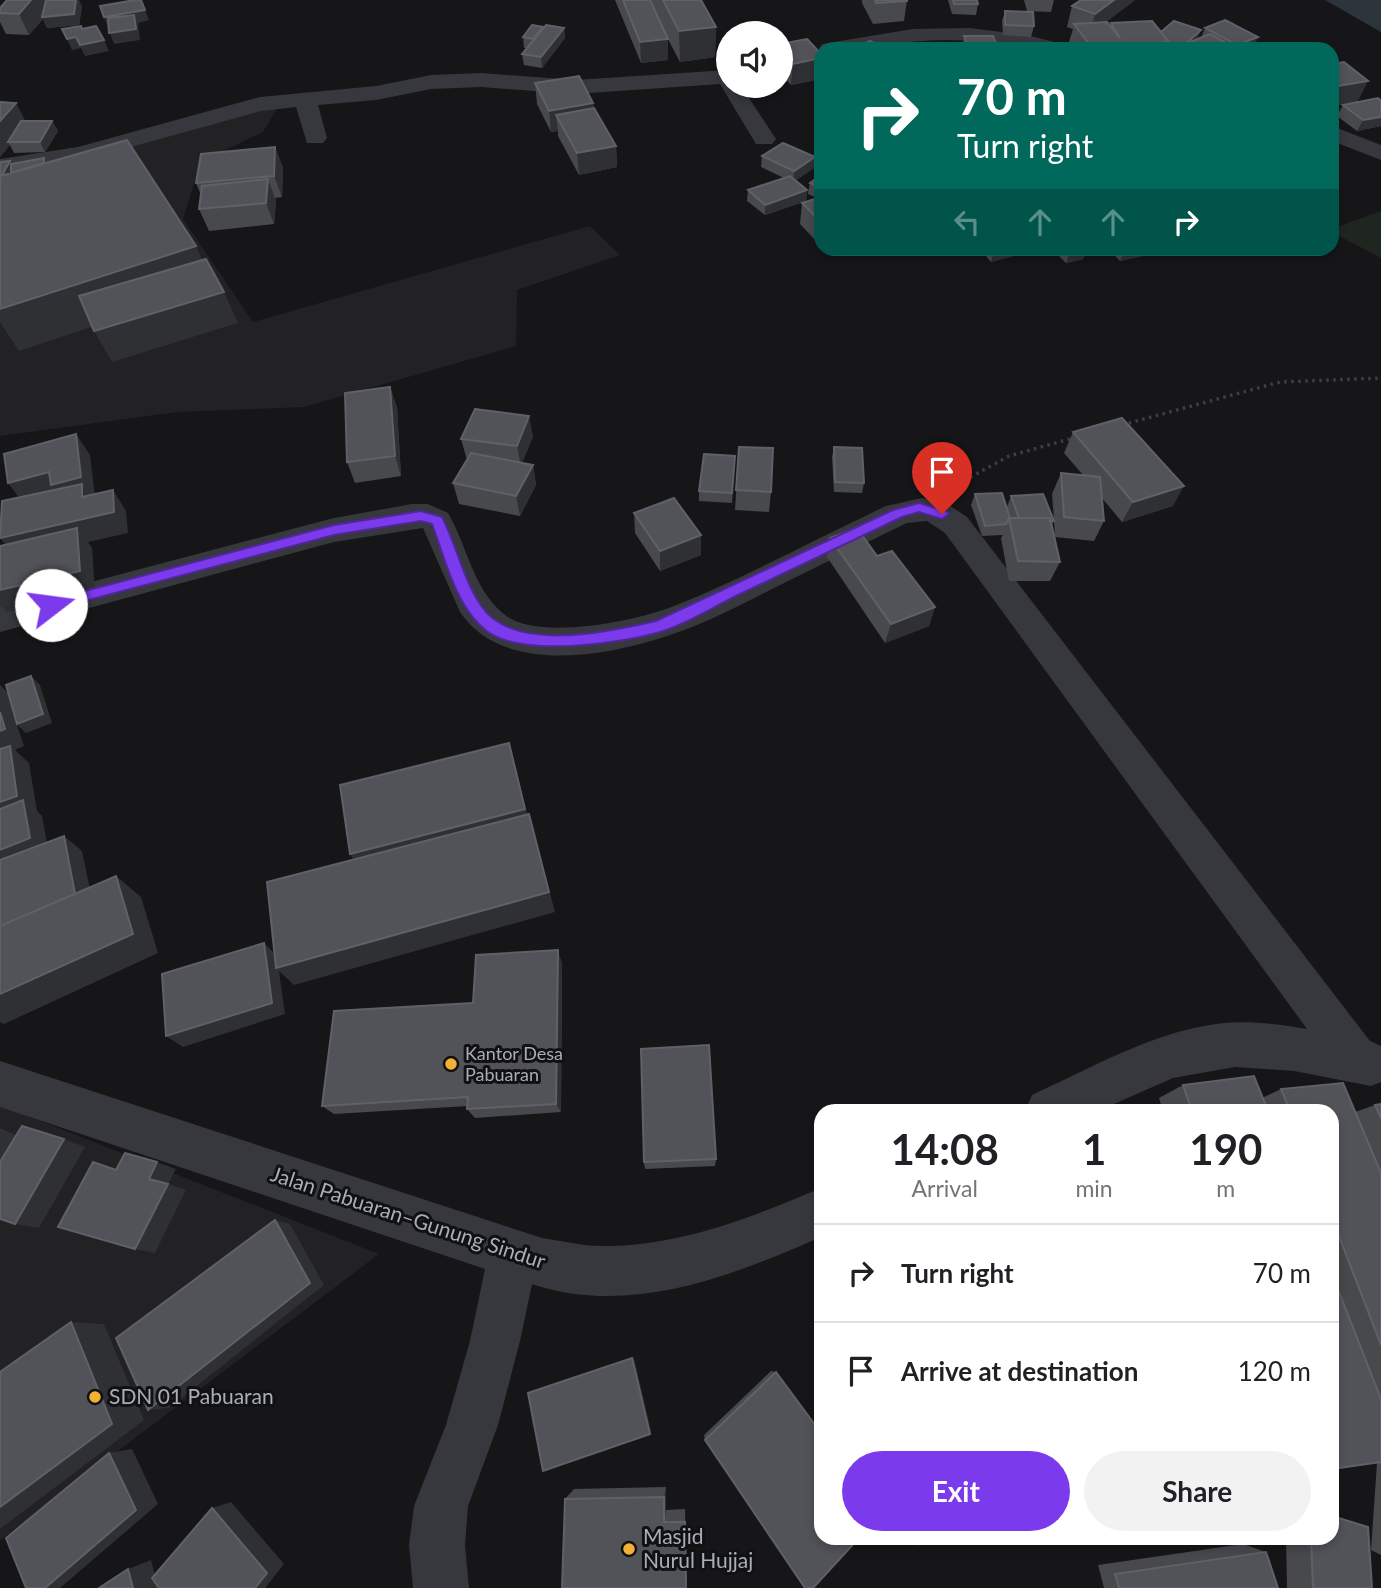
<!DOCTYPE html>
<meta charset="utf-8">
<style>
body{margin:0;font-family:Lato,sans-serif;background:#f2f2f2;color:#202124;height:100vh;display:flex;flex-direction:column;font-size:26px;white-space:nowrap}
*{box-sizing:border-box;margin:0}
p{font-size:23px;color:#757577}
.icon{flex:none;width:38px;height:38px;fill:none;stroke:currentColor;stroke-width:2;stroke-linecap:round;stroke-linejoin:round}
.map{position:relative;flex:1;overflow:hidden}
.sheet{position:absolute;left:814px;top:1104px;width:525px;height:441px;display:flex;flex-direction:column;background:#fff;border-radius:21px;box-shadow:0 4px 10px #0003}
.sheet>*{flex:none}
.banner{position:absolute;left:814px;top:42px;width:525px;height:214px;border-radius:21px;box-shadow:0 4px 10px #0003;background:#00695c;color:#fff;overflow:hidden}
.tools{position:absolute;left:716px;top:21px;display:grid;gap:14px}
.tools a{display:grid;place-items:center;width:77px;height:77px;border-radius:50%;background:#fff;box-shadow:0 4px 10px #0003;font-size:35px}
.pin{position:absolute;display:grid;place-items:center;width:60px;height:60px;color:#fff;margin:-72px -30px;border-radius:50% 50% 50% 0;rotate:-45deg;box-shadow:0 0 7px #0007}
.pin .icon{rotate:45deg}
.me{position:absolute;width:77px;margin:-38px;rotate:75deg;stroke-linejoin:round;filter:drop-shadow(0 0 5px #0008)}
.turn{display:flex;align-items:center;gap:24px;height:147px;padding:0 28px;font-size:32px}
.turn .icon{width:91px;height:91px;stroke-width:2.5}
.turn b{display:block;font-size:49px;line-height:60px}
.lanes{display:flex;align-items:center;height:66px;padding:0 28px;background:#0003;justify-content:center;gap:35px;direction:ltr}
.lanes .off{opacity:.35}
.eta{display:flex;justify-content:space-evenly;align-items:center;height:119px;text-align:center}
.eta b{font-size:42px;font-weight:700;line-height:49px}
.primary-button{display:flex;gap:14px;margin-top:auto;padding:14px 28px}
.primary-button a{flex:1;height:80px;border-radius:42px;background:#7c3aed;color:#fff;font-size:28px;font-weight:700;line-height:80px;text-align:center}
.primary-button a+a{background:#f2f2f2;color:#202124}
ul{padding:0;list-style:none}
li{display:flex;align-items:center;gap:21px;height:98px;padding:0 28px;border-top:2px solid #e0e0e0}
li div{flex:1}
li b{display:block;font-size:26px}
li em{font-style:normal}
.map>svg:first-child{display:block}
.built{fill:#222225}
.green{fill:#1e261f}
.water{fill:#2c353c}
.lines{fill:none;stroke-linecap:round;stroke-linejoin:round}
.path{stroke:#3d3f44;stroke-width:3.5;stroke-dasharray:2.5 4.5;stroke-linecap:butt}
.minor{fill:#37383d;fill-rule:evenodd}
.wall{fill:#47494d}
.shaded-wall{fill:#2f3033}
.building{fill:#525359;stroke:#5f6168;stroke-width:2}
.route{fill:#7c3aed;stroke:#51269a;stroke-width:2}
.poi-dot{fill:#f2b134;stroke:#111113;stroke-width:2.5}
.labels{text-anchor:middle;stroke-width:6;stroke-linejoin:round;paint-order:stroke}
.poi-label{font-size:18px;fill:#a8adb8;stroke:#111113;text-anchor:start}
.near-street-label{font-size:21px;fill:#a8adb8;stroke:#111113}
.near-poi-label{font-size:21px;fill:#a8adb8;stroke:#111113;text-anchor:start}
</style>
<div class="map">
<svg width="1381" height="1588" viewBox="0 0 1381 1588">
<rect width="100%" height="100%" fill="#161618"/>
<path class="built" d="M279,105l-16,27 -48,23 -17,16 -15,48 70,103 337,-96 30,29 -103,35 -1,56 -212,61 -127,5 -177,24v-240l63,-35z
M0,1105l379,149 -379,286z"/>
<path class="green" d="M1381,211v47l-49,-26v-3z"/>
<path class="water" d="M1325,0h56v32z"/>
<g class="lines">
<path class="path" d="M1122,425l158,-43 101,-4
M958,484l51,-28 64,-18"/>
<path class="minor" d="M970,28l57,7 35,9 3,5c-40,0 -79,-9 -119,-9 -42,0 -83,9 -125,9v2l-2,-2 3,-5 91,-15z
M728,70v16h13l35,53 -4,5h-16l-36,-60 -145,10 -94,-7 -50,2 -55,11 -58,5 9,33 -4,5h-16l-11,-36 -35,4 -181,50 -80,12v-14l78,-12 182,-50 116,-11 55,-11 50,-2 94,7z
M1332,126l49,19v15l-49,-19z
M922,498l24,5 21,14 403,524 11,5v36l-10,4 -77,-15 -59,-4 -62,11 -75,33h-73l7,-16c59,-27 119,-62 184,-71 30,-4 61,0 91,5l-362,-496 -18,-12 -20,2c-38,18 -76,37 -115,56 -31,15 -63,33 -95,46 -66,27 -189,58 -237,-13l-37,-84 -89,14 -334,90v-26l334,-88 78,-14h16l20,9c20,34 26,81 60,104 34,23 129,4 166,-11 72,-29 142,-67 212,-100z
M0,1061l542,177c22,3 43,9 65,8 76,-1 145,-29 214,-58v49c-89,39 -192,80 -289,47l-12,57 -22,84 -30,81 -3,39 4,43h-56l-4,-43 5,-39 32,-81 24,-84 15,-72 -485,-162z"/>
</g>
<path class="wall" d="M615,0h86l15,27 -1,30 -35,5 -12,-23v21l-27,3z
M862,0h45l-3,21 -31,3 -11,-21z
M948,0h29l1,4 -2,11 -24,-1z
M1024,0h30l-3,12 -24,-1z
M1135,0l-29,22 5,4v-3l87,16 3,-1 4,-10 53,9 -5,11 -3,1h-179l-3,-4 5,-16 -6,-2 5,-21z
M82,6l-3,19 -32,3 -4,-9 -14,16 -23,-1 -6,-12v-14z
M1005,11l29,15 -3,11 -28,-2 -1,-14z
M564,28l1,10 -23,30 -18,-3 -2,-11 5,-6h-3l-1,-11 20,-8z
M964,36l33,10 -1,3h-33l-1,-2z
M780,44l41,10v25l-30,6 -11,-12z
M1332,64l25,38 24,-1v25l-24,5 -20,-15 6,-11 4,-1 -15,2z
M535,83l58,20 1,5 22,38 1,21 -38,8 -21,-39v-5l-7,1 -14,-28z
M0,102l25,19h27l6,10 -13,21 -31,1 -4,-8 -10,12z
M275,147l8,21 -1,29 -7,1 1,3 -2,23 -65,7 -10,-22 2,-14 -5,-12z
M762,156l52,12 -18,12 11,10 -1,11 -41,14 -18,-14 1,-11 36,-12 -23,-11z
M821,175v69h-2l-19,-20 2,-21 16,-5 -10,-4 2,-11z
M979,248h50l-1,4 -37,10z
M1051,248h35l-3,11 -17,4z
M1108,248h42l-3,7 -27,6z
M390,387l7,21 4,68 -46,7 -8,-21z
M1073,432l100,74 -51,16 -20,-24 2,23 -10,20 -39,-4 -1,-16 -3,5 9,36 -10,19h-41l-8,-43 2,-3 -21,1 -11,-31 4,-11 35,24h1l-4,-11 4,-11 43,24 -2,-26 9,-21 22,2 -19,-22z
M533,436l-11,27 11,2 3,20 -16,31 -61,-12 -6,-21 14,-23 -6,-21z
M739,447l32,45 -2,20 -34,-2z
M834,447l30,36 -2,10 -28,-1 -2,-35z
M735,456l-3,47 -33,-2v-10z
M634,513l67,22v20l-41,16 -25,-38z
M830,538l47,18 58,51 -6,19 -44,17 -58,-86z
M562,963l-1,149 -86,6 -8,-9 1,-3 -134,8 -12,-8 151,-103z
M1183,1085l79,13 19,-9 74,23 20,-7 6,-1v451l-10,-5 6,-87 -45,6v-358h-169l-4,-13z
M716,1159l-1,7 -70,3 -1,-7z
M771,1371l5,1 -71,68 -1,-5z
M666,1487v23l19,-1 2,79 -122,-89 9,-10z
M1286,1538h46l40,50h-85z
M1243,1544l23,8 12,36h-174l-6,-23z"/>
<path class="shaded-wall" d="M31,0h48l3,6 -3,19 -32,3 -4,-9 -14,16 -10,-21z
M141,0l8,20 -11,3 2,17 -26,4 -10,-27z
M1114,0h21l-46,35 6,-21z
M716,27l-1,30 -35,5 -1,-31z
M564,28l1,10 -23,30 -1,-11z
M1201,30l-4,10 -7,2 -3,7h-6l1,-2z
M76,37l28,3 5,11 -24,5 -4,-8 -9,2 -5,-11z
M1258,37l-5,11 -3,1h-15l2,-4z
M668,39v21l-27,3 -1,-21z
M821,58v21l-30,6 2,-21z
M1368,81l-11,22 -25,3v-19z
M16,103l11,21 -19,18 2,3 -10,12v-36z
M593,103l2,21 -39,-9 2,16 -7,1 -2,-21z
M1381,117v9l-24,5 6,-11z
M52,121l6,10 -13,21 -5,-10z
M616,146l1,21 -38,8 -2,-22z
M275,147l8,21 -1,29 -8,-21z
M815,157l-1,11 -21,14 1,-11z
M44,158l6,11 -50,10 10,-18 6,11z
M268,179l8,22 -2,23 -8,-21z
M807,190l-1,11 -41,14v-10z
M196,246l18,40 -195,65 -19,-29v-13z
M1003,248h26l-1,4 -37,10 3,-11z
M1084,248h2l-3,11 -17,4 4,-11z
M1133,248h17l-3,7 -27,6 4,-10z
M224,292l14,31 -126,39 -18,-31z
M390,387l7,21 4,68 -6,-20z
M529,416l4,20 -12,30 -4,-20z
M76,434l14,21 5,42 18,-7 13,21 2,22 -40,9 4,6 3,43 -88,21 -7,-7v-15l17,-32 -17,-20 24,-34 -16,-21z
M533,465l3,20 -16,31 -4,-20z
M1184,486l-11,20 -51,16 11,-20z
M701,535v20l-41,16v-20z
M935,607l-6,19 -44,17 6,-19z
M31,676l9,9 12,38 -26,10 -9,-8 7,21 -9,4 14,13 8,48 5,5 7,38 -49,19v-188l8,8z
M509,743l23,89 -168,44 -14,-22z
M529,814l26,98 -261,73 -15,-14 6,43 -102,33 -17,-11 98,-93 13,13z
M64,836l18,15 13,62 -93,36z
M116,876l25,21 17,56 -154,71 -4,-2v-28z
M558,950l4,13 -1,149 -5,-8z
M0,1128l23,10 -23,35z
M64,1139l21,8 -46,81 -24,-4z
M157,1162l19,7 -8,15 18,6 -31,63 -20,-4 14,-70z
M275,1220l15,4 34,61 -155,123 -21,2z
M71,1322l33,2 40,96 -144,109v-22z
M632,1358h2l17,73 -1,3z
M132,1449l26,55 -98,84h-15l64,-135z
M666,1487v23l-2,12v-25z
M231,1502l53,62 -19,24h-10l-43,-80z
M151,1560l7,28h-25l-5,-19z"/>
<path class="building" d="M7,0h24l-12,14 -19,-1v-5z
M46,0h30l-2,14 -32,3z
M135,0h6l4,10 -41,7 -4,-11z
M623,0h27l18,39 -28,3z
M663,0h38l15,27 -37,4z
M875,0h32v1l-31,2z
M953,0h24l1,4h-24z
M1081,0h33l-19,14 -23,-8z
M1005,11l28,1 1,14 -29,-1z
M134,15l2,14 -27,4 -1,-15z
M1225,20l33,17 -21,8 -32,-17z
M1152,21l17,21 -77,6 -18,-24 33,-2 13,16 -9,-15z
M1174,21l27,9 -19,17 -14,-5 -7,-10z
M532,25l11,2 -10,12 -10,-2z
M546,25l18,3 -23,29 -19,-3z
M81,26l1,3 14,-3 8,14 -24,5 -4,-8 -9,2 -5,-10z
M1210,34l24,13 -5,2h-26l-13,-7z
M964,36h29l4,10h-29z
M807,39l14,15v4l-28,6 -13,-13v-7z
M870,41l16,8h-34z
M1295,43l14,6h-26z
M1007,44l11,5h-20z
M1344,62l24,19 -36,6v-23z
M579,76l14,27 -44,8 -14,-28z
M1378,98l3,3v16l-18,3 -20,-15z
M0,102l16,1 -16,18z
M594,108l22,38 -39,7 -21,-38z
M21,121h31l-12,21h-32z
M127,140l69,106 -196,63v-133z
M783,143l32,14 -21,14 -32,-15z
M275,147l-1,29 -78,7 5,-29z
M44,158v5l-33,10v-9z
M10,161l-8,14 -2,1v-14z
M821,175v13l-11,-5z
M790,176l17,14 -42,15 -17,-15z
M268,179l-2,24 -67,6 3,-23z
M821,197v25l-19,-19z
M1066,248h18l-14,4z
M206,259l18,33 -130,39 -15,-35z
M390,387l5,69 -48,6 -2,-69z
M475,409l54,7 -12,30 -56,-7z
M1122,418l62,68 -51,16 -60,-70z
M76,434l5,43 -30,8 -2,-13 -41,11 -4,-29z
M739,447l34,1 -2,44 -35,-2z
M834,447l28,1 2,35 -29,-1z
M471,453l62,12 -17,31 -63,-13z
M704,454l31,2 -3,37 -33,-2z
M1061,473l39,4 4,44 -40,-4z
M82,484v13l31,-7 1,22 -114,26 2,-37z
M1002,493l8,25h-1l-3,6 -21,2 -10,-32z
M1043,494l11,27h-4v-3h-31l-8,-22z
M674,498l27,37 -41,16 -26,-38z
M1009,518h41l10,44 -42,-1z
M77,528l3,43 -80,19v-44z
M857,528l20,28 15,-5 43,56 -44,17 -61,-86z
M31,676l12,38 -26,10 -11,-39z
M0,712l5,17 -5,2z
M509,743l16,66 -175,45 -10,-69z
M10,746l7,50 -17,6v-53z
M23,800l7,38 -30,12v-41z
M529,814l20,78 -273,76 -9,-86z
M64,836l11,58 -75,32v-66z
M116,876l17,58 -133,60v-68z
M264,943l8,60 -106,33 -4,-62z
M558,950l-2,154 -89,5 1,-12 -146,9 12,-95 139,-8 3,-48z
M709,1045l7,114 -72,3 -3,-113z
M1254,1076l14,35h-76l-9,-26z
M1343,1083l38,90v172l-49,-127v-107h-42l-9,-22z
M1381,1104v14l-6,-13z
M22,1126l42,13 -49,85 -15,-5v-57z
M125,1153l32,9 -8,17 19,5 -33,65 -77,-22 35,-65 23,8z
M275,1220l35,63 -162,127 -32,-72z
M1332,1274l49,125v63l-49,7z
M71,1322l41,102 -112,83v-135z
M632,1358l18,76 -107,37 -15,-78z
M776,1372l45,61v105h38l-46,50h-8l-100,-148z
M109,1453l27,57 -91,78h-19l-20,-50z
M664,1497v25h21l1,66h-124l3,-89z
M212,1508l55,65 -12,15h-96l-7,-10z
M1332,1516l36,11 4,61h-59l-2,-50h21z
M915,1538h9l-5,6z
M1266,1552l12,36h-159l-4,-14z
M128,1569l5,19h-34z"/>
<path class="route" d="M919,503l28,8 2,3 -7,5 -23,-7 -17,5c-55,26 -110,52 -164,78 -25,12 -51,29 -78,37 -41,12 -136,25 -172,0 -32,-23 -43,-74 -56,-108l-11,-3 -87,14 -283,75 -7,-5 7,-5 283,-75 87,-14 21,6c15,29 21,63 40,90 32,46 127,25 174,14l237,-111z"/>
<g class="poi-dot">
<circle cx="451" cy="1064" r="7"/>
<circle cx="95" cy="1397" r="7"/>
<circle cx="629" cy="1549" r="7"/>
</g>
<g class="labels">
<g class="poi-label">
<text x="465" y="1060">Kantor Desa<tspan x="465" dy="21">Pabuaran</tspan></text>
</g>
<g class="near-street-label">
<text transform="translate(408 1218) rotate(18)" y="7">Jalan Pabuaran–Gunung Sindur</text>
</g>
<g class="near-poi-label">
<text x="109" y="1404">SDN 01 Pabuaran</text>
<text x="643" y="1544">Masjid<tspan x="643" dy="24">Nurul Hujjaj</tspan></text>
</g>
</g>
</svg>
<div class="tools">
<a><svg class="icon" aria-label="sound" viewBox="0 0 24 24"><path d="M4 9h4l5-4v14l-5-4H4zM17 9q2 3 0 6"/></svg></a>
</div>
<div class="pin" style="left:942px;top:514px;background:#d93025"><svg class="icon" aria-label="arrive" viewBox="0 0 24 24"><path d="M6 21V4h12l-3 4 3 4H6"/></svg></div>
<svg class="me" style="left:51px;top:605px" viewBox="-20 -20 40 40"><circle r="19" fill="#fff"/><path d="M0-13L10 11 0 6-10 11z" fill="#7c3aed"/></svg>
<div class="banner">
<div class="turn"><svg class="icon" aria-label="right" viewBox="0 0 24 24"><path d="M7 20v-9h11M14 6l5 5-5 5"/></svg><div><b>70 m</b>Turn right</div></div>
<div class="lanes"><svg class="icon off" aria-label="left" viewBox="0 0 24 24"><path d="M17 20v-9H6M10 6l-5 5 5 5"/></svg><svg class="icon off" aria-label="ahead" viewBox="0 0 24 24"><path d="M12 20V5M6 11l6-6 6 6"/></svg><svg class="icon off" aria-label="ahead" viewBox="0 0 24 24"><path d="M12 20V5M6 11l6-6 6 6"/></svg><svg class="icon" aria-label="right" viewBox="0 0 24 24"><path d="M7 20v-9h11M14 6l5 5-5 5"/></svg></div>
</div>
<section class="sheet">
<div class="eta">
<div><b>14:08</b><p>Arrival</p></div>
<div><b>1</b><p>min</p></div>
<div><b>190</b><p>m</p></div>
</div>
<ul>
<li><svg class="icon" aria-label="right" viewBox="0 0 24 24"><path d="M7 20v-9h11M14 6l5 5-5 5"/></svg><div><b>Turn right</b></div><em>70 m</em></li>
<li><svg class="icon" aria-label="arrive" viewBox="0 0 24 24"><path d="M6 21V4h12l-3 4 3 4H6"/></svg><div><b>Arrive at destination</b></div><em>120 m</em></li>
</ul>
<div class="primary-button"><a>Exit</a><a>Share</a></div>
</section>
</div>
